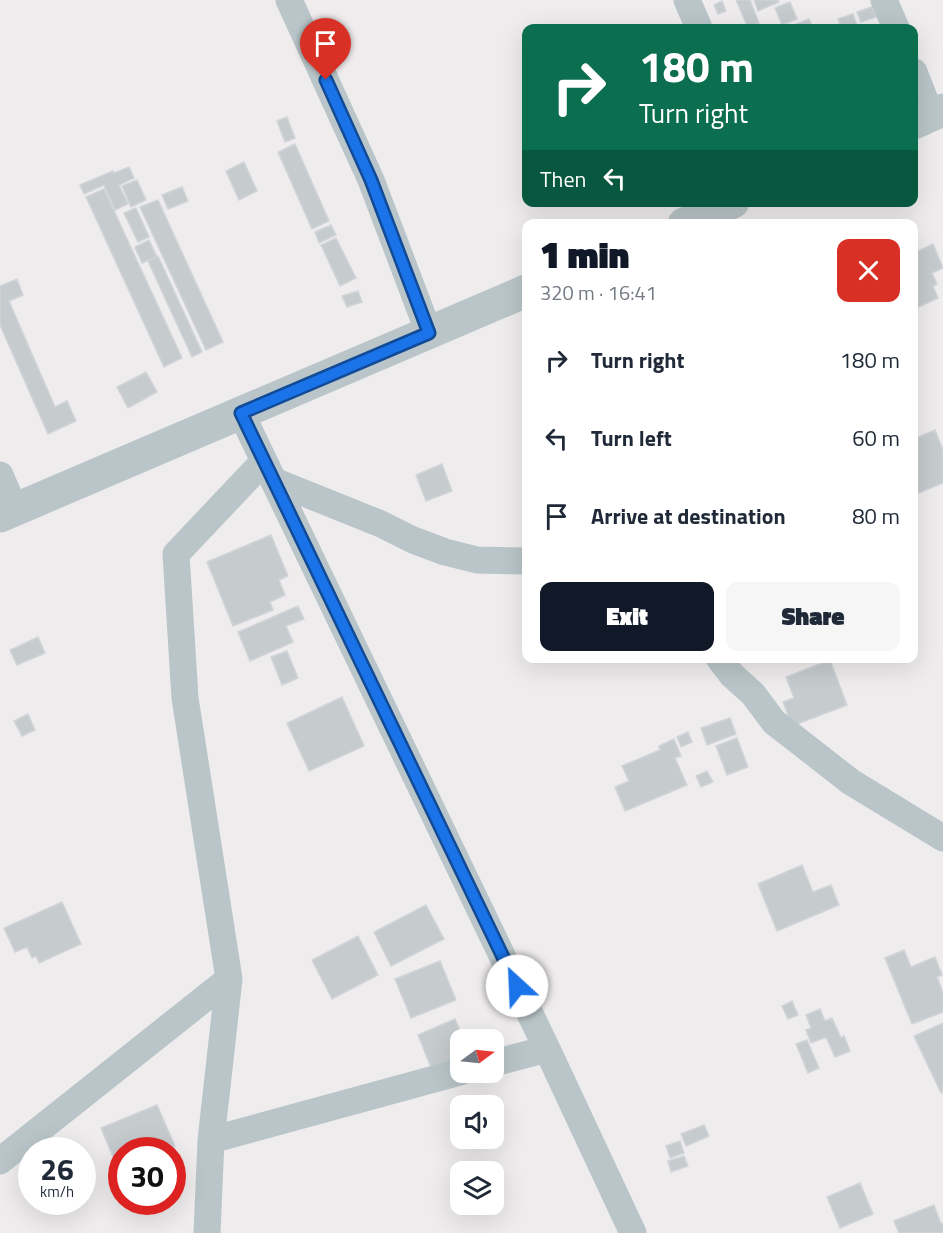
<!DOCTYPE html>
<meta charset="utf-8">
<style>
body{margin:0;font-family:"Titillium Web",sans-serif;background:#f6f6f7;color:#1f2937;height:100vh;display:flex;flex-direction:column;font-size:22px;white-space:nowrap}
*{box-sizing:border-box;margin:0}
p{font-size:20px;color:#747a83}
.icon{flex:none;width:33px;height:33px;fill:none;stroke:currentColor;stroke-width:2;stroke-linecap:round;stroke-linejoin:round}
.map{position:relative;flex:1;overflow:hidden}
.side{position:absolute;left:522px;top:219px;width:396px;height:444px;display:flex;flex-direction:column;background:#fff;border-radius:12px;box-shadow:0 6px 24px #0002}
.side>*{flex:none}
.top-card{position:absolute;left:522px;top:24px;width:396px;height:183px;border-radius:12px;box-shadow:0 6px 24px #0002;background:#0b6e4f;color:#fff;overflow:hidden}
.needle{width:39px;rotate:75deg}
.controls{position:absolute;left:450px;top:1029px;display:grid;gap:12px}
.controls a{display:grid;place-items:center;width:54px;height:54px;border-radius:12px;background:#fff;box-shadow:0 6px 24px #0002;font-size:30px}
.speed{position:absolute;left:18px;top:1137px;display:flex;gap:12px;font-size:30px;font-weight:700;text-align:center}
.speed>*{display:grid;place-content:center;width:78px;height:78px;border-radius:50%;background:#fff;box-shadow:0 6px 24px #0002;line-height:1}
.speed small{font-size:15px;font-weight:400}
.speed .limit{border:9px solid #d22;background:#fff;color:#111}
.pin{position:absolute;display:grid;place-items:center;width:51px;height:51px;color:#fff;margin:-62px -26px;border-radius:50% 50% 50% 0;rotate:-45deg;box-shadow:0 0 6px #0007}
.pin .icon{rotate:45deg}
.me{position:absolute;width:66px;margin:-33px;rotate:335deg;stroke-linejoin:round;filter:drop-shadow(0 0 4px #0008)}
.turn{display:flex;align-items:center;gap:21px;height:126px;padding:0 18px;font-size:27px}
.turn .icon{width:78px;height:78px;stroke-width:2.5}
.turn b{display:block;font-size:42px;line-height:51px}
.then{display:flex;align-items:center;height:57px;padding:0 18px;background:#0003;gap:12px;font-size:22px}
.round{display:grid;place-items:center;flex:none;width:63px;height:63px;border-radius:12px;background:#f6f6f7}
.headline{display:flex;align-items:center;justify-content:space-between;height:102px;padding:0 18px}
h1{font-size:36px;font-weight:800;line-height:45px;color:#111827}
.primary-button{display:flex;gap:12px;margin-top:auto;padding:12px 18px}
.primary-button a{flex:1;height:69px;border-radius:12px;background:#111827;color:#fff;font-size:24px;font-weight:800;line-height:69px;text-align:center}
.primary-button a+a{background:#f6f6f7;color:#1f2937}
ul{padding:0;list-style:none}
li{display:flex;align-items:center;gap:18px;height:78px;padding:0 18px}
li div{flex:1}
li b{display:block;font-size:22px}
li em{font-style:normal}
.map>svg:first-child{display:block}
.building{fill:#c6cbce;stroke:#d1d5d8;stroke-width:1.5}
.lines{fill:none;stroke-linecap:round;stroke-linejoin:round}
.minor{stroke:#b9c5c8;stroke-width:27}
.tertiary{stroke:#b9c5c8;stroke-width:33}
.route-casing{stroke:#114b97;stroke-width:15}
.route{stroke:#1a73e8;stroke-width:10}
</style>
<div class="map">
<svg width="943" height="1233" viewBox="0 0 943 1233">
<rect width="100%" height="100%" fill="#efeced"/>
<path class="building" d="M736,0h14l9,23 -11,5z
M754,0h24l1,2 -21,9z
M722,1l4,10 -8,3 -4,-9z
M790,2l7,17 -15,6 -7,-17z
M872,7l4,10 -15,5 -4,-10z
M853,14l4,12 -9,2h-7l-3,-9z
M809,19l4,9h-23l-1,-1z
M287,117l8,21 -10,4 -8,-21z
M295,144l34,77 -17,8 -34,-77z
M244,162l13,29 -18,9 -13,-29z
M129,167l5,11 -15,7 9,19 -13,6 -11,-25 -20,9 -4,-9 33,-14 1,2z
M137,180l9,20 -15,7 -9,-21z
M182,187l6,14 -20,8 -6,-14z
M104,189l78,169 -18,9 -78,-170z
M158,200l65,142 -17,8 -66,-143z
M136,208l13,29 -11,5 -14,-29z
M331,225l5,10 -17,8 -4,-11z
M336,238l20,40 -16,8 -19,-41z
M149,240l8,17 -15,6 -7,-16z
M933,244l10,24 -11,5 5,11 -4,2 5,12 -24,11v-56z
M158,256l44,96 -10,5 -44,-96z
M17,279l6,16 -14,6 46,106 12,-6 9,20 -28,13 -48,-109v-39z
M358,291l4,11 -15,5 -5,-11z
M146,372l11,20 -29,16 -11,-21z
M935,430l8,20v33l-29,12v-56z
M442,464l10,27 -26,10 -10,-26z
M271,535l17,41 -9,4 6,15 -15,7 3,8 -40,16 -26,-64z
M298,606l6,13 -18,7 7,16 -43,19 -12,-29z
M38,637l7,16 -28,12 -7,-15z
M287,651l11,27 -16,7 -11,-28z
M830,660l17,45 -55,21 -9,-24 11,-4 -8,-21z
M342,697l22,49 -55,25 -22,-48z
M28,714l7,16 -13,6 -8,-15z
M730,718l6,16 -29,11 -6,-17z
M688,732l4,10 -11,5 -4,-10z
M737,738l11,29 -21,8 -11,-29z
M674,739l7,17 -6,2 12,27 -62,26 -10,-24 14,-6 -7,-15 38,-16 -1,-4z
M707,771l6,11 -12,5 -5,-11z
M802,865l11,27 18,-7 8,20 -62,26 -19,-47z
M62,902l19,42 -42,19 -3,-7 -4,2 -5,-11 -12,5 -11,-24z
M426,905l18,34 -53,27 -17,-34z
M358,936l20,39 -46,24 -20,-39z
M904,950l7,17 24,-10 7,18 -5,2 6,16v19l-31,12 -27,-66z
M440,961l16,39 -45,18 -16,-39z
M792,1001l6,14 -10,4 -6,-13z
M820,1009l5,12 7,-3 9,20 3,-2 6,15 -15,6 -9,-20 -15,6 -5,-13 5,-2 -5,-13z
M455,1019l9,21h-4v24l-26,11 -16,-40z
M943,1023v69l-2,1 -27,-57z
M807,1040l12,28 -11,5 -12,-29z
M157,1105l18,41 -10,4h-32l-1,-1 -10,1v4l-9,3 -12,-29z
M704,1125l5,11 -23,10 -5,-12z
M680,1141l4,12 -14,5 -4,-12z
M684,1156l4,10 -17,6 -3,-11z
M860,1183l13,31 -33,14 -13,-31z
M934,1205l7,19 2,-1v10h-44l-5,-12z"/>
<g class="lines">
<path class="minor" d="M289,0l82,180 58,153
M687,0l12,28
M884,0l12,28
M914,72l17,43
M241,413l306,636 86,184
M0,475l15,35
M274,481l107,43 32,16 32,12 32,8 49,1
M719,658l13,17 21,19 21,28 77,60 92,56
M494,1063l53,-14
M211,1140l249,-68
M0,1161l229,-182
M207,1233l4,-93 18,-161 -44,-281 -9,-144 88,-93"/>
<path class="tertiary" d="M914,123l29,-13
M684,224l49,-22
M0,516l526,-225"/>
</g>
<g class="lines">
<g class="route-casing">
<path id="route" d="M326,80l45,100 58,153 -188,80 276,573"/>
</g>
<use href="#route" class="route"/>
</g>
</svg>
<div class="controls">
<a><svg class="needle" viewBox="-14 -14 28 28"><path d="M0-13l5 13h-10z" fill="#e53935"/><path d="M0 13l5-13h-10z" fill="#747a83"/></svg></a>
<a><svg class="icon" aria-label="sound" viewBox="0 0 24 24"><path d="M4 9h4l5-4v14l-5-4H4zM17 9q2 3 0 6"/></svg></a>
<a><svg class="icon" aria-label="layers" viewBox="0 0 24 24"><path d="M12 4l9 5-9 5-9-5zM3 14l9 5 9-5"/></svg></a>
</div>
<div class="speed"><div>26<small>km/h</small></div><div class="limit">30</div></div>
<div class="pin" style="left:326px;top:80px;background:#d93025"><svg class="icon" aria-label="arrive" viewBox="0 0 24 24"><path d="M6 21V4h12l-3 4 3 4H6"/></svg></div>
<svg class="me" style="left:517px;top:986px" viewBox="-20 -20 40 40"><circle r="19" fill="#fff"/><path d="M0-13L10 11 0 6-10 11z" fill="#1a73e8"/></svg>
<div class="top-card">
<div class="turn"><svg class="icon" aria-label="right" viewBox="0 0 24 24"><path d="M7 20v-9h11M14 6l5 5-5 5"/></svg><div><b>180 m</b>Turn right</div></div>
<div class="then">Then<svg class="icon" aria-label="left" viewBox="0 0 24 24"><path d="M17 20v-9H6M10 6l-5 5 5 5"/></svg></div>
</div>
<section class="side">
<div class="headline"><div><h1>1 min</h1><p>320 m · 16:41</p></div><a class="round" style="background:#d93025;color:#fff"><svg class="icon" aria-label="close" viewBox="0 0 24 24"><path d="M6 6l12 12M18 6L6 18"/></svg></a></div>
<ul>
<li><svg class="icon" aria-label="right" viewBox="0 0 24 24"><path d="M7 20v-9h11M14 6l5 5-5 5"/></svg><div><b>Turn right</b></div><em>180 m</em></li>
<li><svg class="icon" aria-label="left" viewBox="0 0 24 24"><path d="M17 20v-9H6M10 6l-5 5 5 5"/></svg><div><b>Turn left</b></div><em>60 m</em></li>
<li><svg class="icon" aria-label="arrive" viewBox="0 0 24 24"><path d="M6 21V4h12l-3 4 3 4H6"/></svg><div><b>Arrive at destination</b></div><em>80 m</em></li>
</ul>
<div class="primary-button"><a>Exit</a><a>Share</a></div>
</section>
</div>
